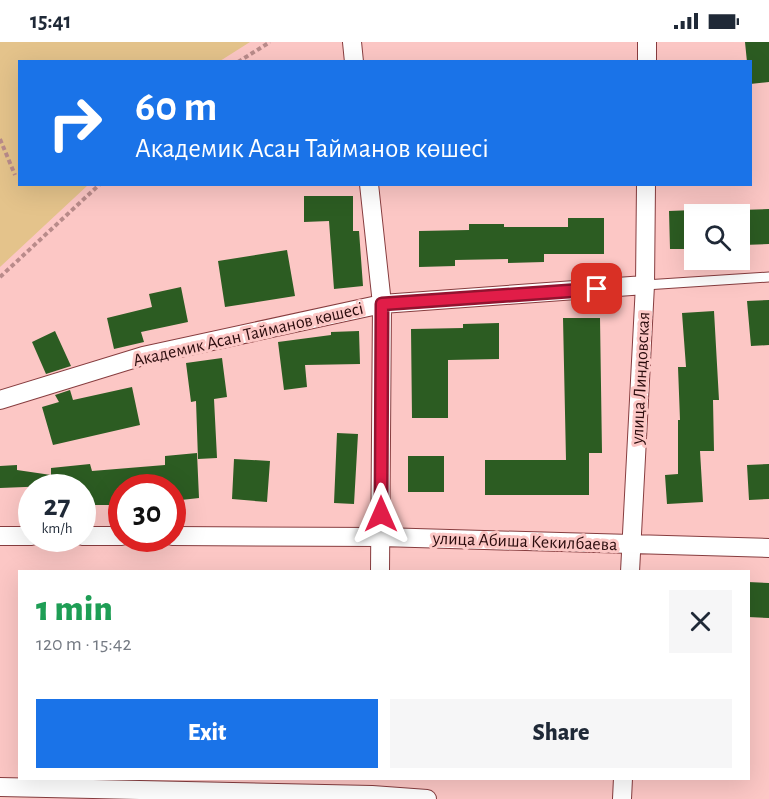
<!DOCTYPE html>
<meta charset="utf-8">
<style>
body{margin:0;font-family:"Alegreya Sans",sans-serif;background:#f6f6f7;color:#1f2937;height:100vh;display:flex;flex-direction:column;font-size:22px;white-space:nowrap}
*{box-sizing:border-box;margin:0}
p{font-size:20px;color:#747a83}
.icon{flex:none;width:33px;height:33px;fill:none;stroke:currentColor;stroke-width:2;stroke-linecap:round;stroke-linejoin:round}
.map{position:relative;flex:1;overflow:hidden}
.drawer{position:absolute;left:18px;top:528px;width:732px;height:210px;display:flex;flex-direction:column;background:#fff;border-radius:0px;box-shadow:0 6px 24px #0002}
.drawer>*{flex:none}
.hud{position:absolute;left:18px;top:18px;width:734px;height:126px;border-radius:0px;box-shadow:0 6px 24px #0002;background:#1a73e8;color:#fff;overflow:hidden}
.fabs{position:absolute;left:684px;top:162px;display:grid;gap:12px}
.fabs a{display:grid;place-items:center;width:66px;height:66px;border-radius:0px;background:#fff;box-shadow:0 6px 24px #0002;font-size:30px}
.speed{position:absolute;left:18px;top:432px;display:flex;gap:12px;font-size:30px;font-weight:700;text-align:center}
.speed>*{display:grid;place-content:center;width:78px;height:78px;border-radius:50%;background:#fff;box-shadow:0 6px 24px #0002;line-height:1}
.speed small{font-size:15px;font-weight:400}
.speed .limit{border:9px solid #d22;background:#fff;color:#111}
.pin{position:absolute;display:grid;place-items:center;width:51px;height:51px;color:#fff;margin:-26px;border-radius:12px;box-shadow:0 3px 9px #0006}
.me{position:absolute;width:66px;margin:-33px;rotate:0deg;stroke-linejoin:round;filter:drop-shadow(0 0 4px #0008)}
.turn{display:flex;align-items:center;gap:21px;height:126px;padding:0 18px;font-size:27px}
.turn .icon{width:78px;height:78px;stroke-width:2.5}
.turn b{display:block;font-size:42px;line-height:51px}
.round{display:grid;place-items:center;flex:none;width:63px;height:63px;border-radius:0px;background:#f6f6f7}
.headline{display:flex;align-items:center;justify-content:space-between;height:102px;padding:0 18px}
h1{font-size:36px;font-weight:800;line-height:45px;color:#1e9e55}
.cta{display:flex;gap:12px;margin-top:auto;padding:12px 18px}
.cta a{flex:1;height:69px;border-radius:0px;background:#1a73e8;color:#fff;font-size:24px;font-weight:800;line-height:69px;text-align:center}
.cta a+a{background:#f6f6f7;color:#1f2937}
.status{display:flex;justify-content:space-between;align-items:center;height:42px;padding:0 30px;background:#fff;direction:ltr}
.status svg{height:16px;fill:currentColor}
.map>svg:first-child{display:block}
.green{fill:#e4c38b}
.building{fill:#2c5c22}
.lines{fill:none;stroke-linecap:round;stroke-linejoin:round}
.service-casing{stroke:#873d3f;stroke-width:11}
.minor-casing{stroke:#873d3f;stroke-width:20}
.path{stroke:#b98b8a;stroke-width:4;stroke-dasharray:4.5 3;stroke-linecap:butt}
.service{stroke:#fff;stroke-width:9}
.minor{stroke:#fff;stroke-width:18}
.route-casing{stroke:#92132f;stroke-width:15}
.route{stroke:#e11d48;stroke-width:10}
.labels{text-anchor:middle;stroke-width:6;stroke-linejoin:round;paint-order:stroke}
.street-label{font-size:18px;fill:#2b0c0d;stroke:#fcc7c5}
</style>
<div class="status"><b>15:41</b><svg viewBox="0 0 49 12"><path d="M0 12V9h3v3zM5 12V6h3v6zM10 12V3h3v9zM15 12V0h3v12zM26 1h20v11H26zM47 4h2v5h-2z"/></svg></div>
<div class="map">
<svg width="769" height="757" viewBox="0 0 769 757">
<rect width="100%" height="100%" fill="#fcc7c5"/>
<path class="green" d="M0,0h250l-30,19 -200,1v122l68,1 -88,82z"/>
<path class="building" d="M745,0h24v40l-19,2v-22h-3z
M304,154h49v35h6l4,55 -29,3 -5,-68 -25,1z
M769,167v35l-26,1 -3,-35z
M694,168v39h-24l-1,-38z
M568,176h36v36h-60v8l-36,1v-4l-53,1v6l-36,1v-36l50,-1v-6h35v3h64z
M287,208l8,46 -70,11 -7,-46z
M181,245l7,35 -47,10 3,10 -30,7 -7,-31 45,-11 -3,-13z
M769,258v45l-18,1 -4,-45z
M714,269l5,89h-6l1,51h-14l3,51 -36,2 -2,-29 13,-1v-54h2l-2,-53h8l-4,-54z
M563,276h37l2,135h-13v42h-104v-35h81z
M499,281v36l-51,1v58h-36l-1,-89 52,-1v-4z
M55,289l16,35 -25,8 -14,-32z
M359,289l1,33 -55,1 2,22 -23,3 -6,-48 53,-7v-3z
M222,316l5,39 -13,2 3,59 -19,1 -2,-58 -5,1 -5,-39z
M132,345l8,38 -87,20 -11,-38 17,-5 -4,-7 15,-5 3,10z
M337,391l21,1 -4,70 -20,-1z
M197,411l2,45 -27,3v-13h-55l-1,17h-31v-17l-35,-2 -50,2v-22l17,-1v5l34,5v-7l39,-4 2,7 73,-6v-9z
M408,414h36v36h-36z
M234,417l36,2 -3,41 -35,-3z
M769,422v35l-20,1 -2,-35z
M748,540l21,1v35l-21,-1z"/>
<g class="lines">
<g class="service-casing">
<path id="service" d="M645,243l124,-8"/>
</g>
<g class="minor-casing">
<path id="minor" d="M352,0l2,20
M647,20v-20
M369,142l13,120 -2,268
M0,358l143,-44 239,-52 263,-19
M0,494h32
M82,494h40
M172,494l209,1 388,11
M630,530l15,-287 1,-101
M0,745l372,8 55,4
M622,757l1,-21"/>
</g>
<path class="path" d="M238,20l32,-20
M0,97l15,36
M0,235l100,-93"/>
<use href="#service" class="service"/>
<use href="#minor" class="minor"/>
</g>
<g class="lines">
<g class="route-casing">
<path id="route" d="M381,472l1,-210 215,-15"/>
</g>
<use href="#route" class="route"/>
</g>
<g class="labels">
<g class="street-label">
<text transform="translate(248 292) rotate(-13)" y="6">Академик Асан Тайманов көшесі</text>
<text transform="translate(640 336) rotate(-87)" y="6">улица Линдовская</text>
<text transform="translate(525 499) rotate(2)" y="6">улица Абиша Кекилбаева</text>
</g>
</g>
</svg>
<div class="fabs">
<a><svg class="icon" aria-label="search" viewBox="0 0 24 24"><circle cx="10" cy="10" r="6"/><path d="M15 15l6 6"/></svg></a>
</div>
<div class="speed"><div>27<small>km/h</small></div><div class="limit">30</div></div>
<div class="pin" style="left:597px;top:247px;background:#d93025"><svg class="icon" aria-label="arrive" viewBox="0 0 24 24"><path d="M6 21V4h12l-3 4 3 4H6"/></svg></div>
<svg class="me" style="left:381px;top:472px" viewBox="-20 -20 40 40"><path d="M0-17L14 15 0 8-14 15z" fill="#e11d48" stroke="#fff" stroke-width="4"/></svg>
<div class="hud">
<div class="turn"><svg class="icon" aria-label="right" viewBox="0 0 24 24"><path d="M7 20v-9h11M14 6l5 5-5 5"/></svg><div><b>60 m</b>Академик Асан Тайманов көшесі</div></div>
</div>
<section class="drawer">
<div class="headline"><div><h1>1 min</h1><p>120 m · 15:42</p></div><a class="round"><svg class="icon" aria-label="close" viewBox="0 0 24 24"><path d="M6 6l12 12M18 6L6 18"/></svg></a></div>
<div class="cta"><a>Exit</a><a>Share</a></div>
</section>
</div>
